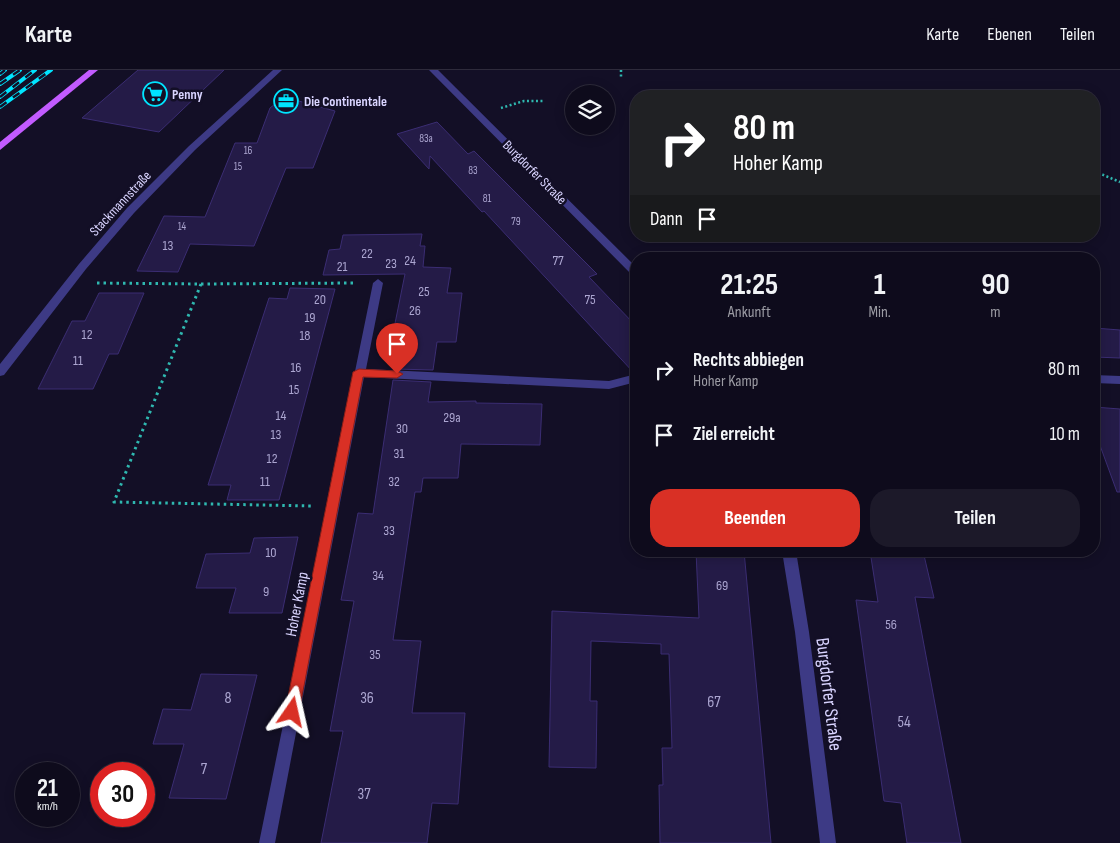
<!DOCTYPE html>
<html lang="de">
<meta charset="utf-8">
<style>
body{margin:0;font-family:"Sofia Sans Condensed",sans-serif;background:#1c1929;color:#f1f3f6;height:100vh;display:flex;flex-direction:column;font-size:19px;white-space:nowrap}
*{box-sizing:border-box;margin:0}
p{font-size:16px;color:#9b9ba3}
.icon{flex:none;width:28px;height:28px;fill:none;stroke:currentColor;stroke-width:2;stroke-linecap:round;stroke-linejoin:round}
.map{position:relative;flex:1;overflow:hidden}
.side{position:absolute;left:630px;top:182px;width:470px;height:305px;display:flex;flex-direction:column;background:#0e0b1c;border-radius:20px;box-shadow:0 2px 12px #0003,0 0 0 1px #2e2b3b}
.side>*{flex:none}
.banner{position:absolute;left:630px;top:20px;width:470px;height:152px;border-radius:20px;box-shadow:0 2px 12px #0003,0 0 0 1px #2e2b3b;background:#202124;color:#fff;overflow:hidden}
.buttons{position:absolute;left:565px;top:15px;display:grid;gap:10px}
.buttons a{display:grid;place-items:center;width:50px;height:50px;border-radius:50%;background:#0e0b1c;box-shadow:0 2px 12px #0003,0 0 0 1px #2e2b3b;font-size:25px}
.speed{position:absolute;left:15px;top:692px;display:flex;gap:10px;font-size:25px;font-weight:700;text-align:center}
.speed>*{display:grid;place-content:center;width:65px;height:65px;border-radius:50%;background:#0e0b1c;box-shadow:0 2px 12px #0003,0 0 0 1px #2e2b3b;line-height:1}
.speed small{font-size:12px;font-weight:400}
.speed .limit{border:8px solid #d22;background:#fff;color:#111}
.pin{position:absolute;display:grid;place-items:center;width:42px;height:42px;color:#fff;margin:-51px -21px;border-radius:50% 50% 50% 0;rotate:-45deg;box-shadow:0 0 5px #0007}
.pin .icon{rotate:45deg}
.me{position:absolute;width:55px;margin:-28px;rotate:11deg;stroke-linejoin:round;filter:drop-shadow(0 0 4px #0008)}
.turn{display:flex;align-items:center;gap:18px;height:105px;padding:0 20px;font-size:22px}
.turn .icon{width:65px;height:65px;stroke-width:2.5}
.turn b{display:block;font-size:35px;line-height:42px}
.then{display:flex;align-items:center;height:48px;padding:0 20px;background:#0003;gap:10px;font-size:19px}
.eta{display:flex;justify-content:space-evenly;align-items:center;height:85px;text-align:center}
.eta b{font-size:30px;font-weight:700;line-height:35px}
.primary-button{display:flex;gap:10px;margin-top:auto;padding:10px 20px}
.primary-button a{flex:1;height:58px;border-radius:20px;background:#d93025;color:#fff;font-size:20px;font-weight:700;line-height:58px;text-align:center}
.primary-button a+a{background:#1c1929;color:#f1f3f6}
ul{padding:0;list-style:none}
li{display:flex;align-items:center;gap:15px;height:65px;padding:0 20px}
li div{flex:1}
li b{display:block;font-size:19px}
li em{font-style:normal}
header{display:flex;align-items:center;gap:30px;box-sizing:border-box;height:70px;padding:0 25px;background:#0e0b1c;border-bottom:1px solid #2e2b3b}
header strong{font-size:24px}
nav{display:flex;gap:28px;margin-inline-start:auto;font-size:18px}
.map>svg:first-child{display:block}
.building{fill:#241b47;stroke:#3b2d73}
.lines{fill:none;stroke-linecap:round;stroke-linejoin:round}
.path-far1{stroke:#2fb8b0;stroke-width:2.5;stroke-dasharray:2 2.5;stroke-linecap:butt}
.path{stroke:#2fb8b0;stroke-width:3;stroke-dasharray:2.5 4;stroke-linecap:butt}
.minor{fill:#3d3a85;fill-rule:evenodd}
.major{fill:#c25bff;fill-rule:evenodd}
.rail-casing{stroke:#00e5ff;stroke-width:4}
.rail{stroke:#130f26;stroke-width:2.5;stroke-dasharray:8;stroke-linecap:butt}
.route{fill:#d93025;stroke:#8d1f18}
.labels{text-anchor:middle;stroke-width:5;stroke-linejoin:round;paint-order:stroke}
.far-number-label{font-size:11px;fill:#aca6d1}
.far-poi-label{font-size:14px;font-weight:bold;fill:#d9d4ff;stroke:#130f26;text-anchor:start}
.far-street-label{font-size:14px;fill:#d9d4ff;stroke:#130f26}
.number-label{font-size:14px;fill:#aca6d1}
.street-label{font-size:16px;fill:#d9d4ff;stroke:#130f26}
.near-number-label{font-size:16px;fill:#aca6d1}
.near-street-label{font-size:19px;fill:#d9d4ff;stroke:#130f26}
</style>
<header>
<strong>Karte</strong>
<nav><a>Karte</a><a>Ebenen</a><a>Teilen</a></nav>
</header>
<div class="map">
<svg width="1120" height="773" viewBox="0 0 1120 773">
<rect width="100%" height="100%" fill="#130f26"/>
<path class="building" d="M138,0h86l-65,62 -77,-14z
M284,27l51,14 -22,57h-27l-32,78 -64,-2 -12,28 -41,-1 27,-55 41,1 30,-74h22l13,-35z
M437,52l31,32 6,-3 123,123 -8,3 47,49v46l-2,1 -150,-162 -2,1 -52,-56 -1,13 -32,-35z
M422,164l-2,12h5l-2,21 28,1 -4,25h15l-6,49h-19l-4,28 -38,-1 1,-11h-8l17,-84 -82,1 6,-25 11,-1 3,-14z
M290,218l45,1 -56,211h-52l4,-15h-23l61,-187 18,1z
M99,223h45l-26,61h-9l-16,35h-55l34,-68h13z
M1094,258l26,2v28l-26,-1z
M393,310l38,2 -3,20 48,-1v2l66,1 -2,41 -79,-1 -3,34h-35l-2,14h-6l-22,148 28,1 -9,72h53l-7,91 -26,-1 -5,40h-106l22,-112h-13l24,-130 -13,-1 17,-87 15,1z
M1094,337l26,2v83h-3l-23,-63z
M298,467l-16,76h-53l7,-25h-40l10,-34 44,-1 4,-15z
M696,481h48l27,292h-111l-1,-58h4l-1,-37h10l-3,-94h-8v-10l-70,-3 -1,60h7l-1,67 -47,-1 3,-156 147,7z
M870,481h53l11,47 -19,-1 46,246h-54l-6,-40 -17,-2 -28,-201 22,2z
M201,604l56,1 -31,124 -57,-1 15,-54h-31l10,-35 28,1z"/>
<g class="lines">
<path class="path-far1" d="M621,0v9
M501,38l23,-7h20
M1094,101l26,11"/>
<path class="path" d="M97,213l104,1 -87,218 197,4
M201,214l154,-1"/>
<path class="minor" d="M273,0h9l-87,80 -61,63 -48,56 -82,106 -4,1v-12l79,-100 48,-56 62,-62z
M429,0h9l198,197v9l-4,-1z
M378,209l5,4 -17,86 243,12 27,-7v8l-27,7 -245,-12 -89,466h-16l114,-560z
M1094,305l26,1v8l-26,-1z
M782,481h14l13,81 27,211h-16l-25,-211z"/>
<path class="major" d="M89,0h9l-98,80v-8z"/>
<g class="rail-casing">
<path id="rail" d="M0,4l5,-4
M0,14l20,-14
M0,27l35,-27
M0,37l51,-37"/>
</g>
<use href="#rail" class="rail"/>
</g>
<path class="route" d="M359,299l38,2 6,3 -6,4 -34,-1 -64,335 -2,5 -5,2 -5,-2 -2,-5 68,-340z"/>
<defs>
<g id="supermarket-ring" transform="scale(1.25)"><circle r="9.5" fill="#130f26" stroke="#00e5ff" stroke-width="1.5"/><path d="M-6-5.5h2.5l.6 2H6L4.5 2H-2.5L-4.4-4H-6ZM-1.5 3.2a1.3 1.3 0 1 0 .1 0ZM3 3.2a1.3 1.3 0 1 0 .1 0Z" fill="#00e5ff"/></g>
<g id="office-ring" transform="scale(1.25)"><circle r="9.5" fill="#130f26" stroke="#00e5ff" stroke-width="1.5"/><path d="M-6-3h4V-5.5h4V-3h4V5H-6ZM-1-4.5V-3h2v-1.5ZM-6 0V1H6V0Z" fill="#00e5ff"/></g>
</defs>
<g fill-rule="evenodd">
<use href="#supermarket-ring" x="155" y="24"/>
<use href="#office-ring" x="286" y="31"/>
</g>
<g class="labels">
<g class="far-number-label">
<text x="426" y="72">83a</text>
<text x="248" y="84">16</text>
<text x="238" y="100">15</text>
<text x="473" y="104">83</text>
<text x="487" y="132">81</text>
<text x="516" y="155">79</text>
<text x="182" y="160">14</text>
</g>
<g class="far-poi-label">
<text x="172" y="29">Penny</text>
<text x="304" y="36">Die Continentale</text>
</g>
<g class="far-street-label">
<text transform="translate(535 102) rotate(45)" y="5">Burgdorfer Straße</text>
<text transform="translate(120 133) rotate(-47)" y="5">Stackmannstraße</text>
</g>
<g class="number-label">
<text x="168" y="180">13</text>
<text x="367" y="188">22</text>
<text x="410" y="195">24</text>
<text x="558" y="195">77</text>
<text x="391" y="198">23</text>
<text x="342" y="201">21</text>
<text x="424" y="226">25</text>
<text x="320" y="234">20</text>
<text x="590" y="234">75</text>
<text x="415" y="245">26</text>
<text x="310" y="252">19</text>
<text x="87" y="269">12</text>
<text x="305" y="270">18</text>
<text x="78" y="295">11</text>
<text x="296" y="302">16</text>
<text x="294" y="324">15</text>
<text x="281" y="350">14</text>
<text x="452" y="352">29a</text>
<text x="402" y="363">30</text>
<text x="276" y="369">13</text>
<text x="399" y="388">31</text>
<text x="272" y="393">12</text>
<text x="265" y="416">11</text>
<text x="394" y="416">32</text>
<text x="389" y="465">33</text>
<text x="271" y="487">10</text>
<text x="378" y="510">34</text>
<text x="722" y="520">69</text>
<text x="266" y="526">9</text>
<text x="891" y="559">56</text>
<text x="375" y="589">35</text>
</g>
<g class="street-label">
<text transform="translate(296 534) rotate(-79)" y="6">Hoher Kamp</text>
</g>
<g class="near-number-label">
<text x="228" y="633">8</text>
<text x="367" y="633">36</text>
<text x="714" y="637">67</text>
<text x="904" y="657">54</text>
<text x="204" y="704">7</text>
<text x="364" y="729">37</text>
</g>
<g class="near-street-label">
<text transform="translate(830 624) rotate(83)" y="7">Burgdorfer Straße</text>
</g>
</g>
</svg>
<div class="buttons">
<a><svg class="icon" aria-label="layers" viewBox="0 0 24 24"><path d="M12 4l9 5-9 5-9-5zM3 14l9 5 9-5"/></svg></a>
</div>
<div class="speed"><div>21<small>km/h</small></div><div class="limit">30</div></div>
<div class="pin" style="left:397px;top:304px;background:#d93025"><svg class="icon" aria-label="arrive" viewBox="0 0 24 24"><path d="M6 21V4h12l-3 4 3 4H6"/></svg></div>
<svg class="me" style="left:292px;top:642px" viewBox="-20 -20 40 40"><path d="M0-17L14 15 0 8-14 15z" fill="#d93025" stroke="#fff" stroke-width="4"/></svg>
<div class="banner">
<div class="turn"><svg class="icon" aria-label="right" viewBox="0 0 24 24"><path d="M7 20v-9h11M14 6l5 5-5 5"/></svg><div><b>80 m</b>Hoher Kamp</div></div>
<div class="then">Dann<svg class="icon" aria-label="arrive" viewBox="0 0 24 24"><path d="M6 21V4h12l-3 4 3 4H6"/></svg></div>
</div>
<section class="side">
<div class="eta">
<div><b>21:25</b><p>Ankunft</p></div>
<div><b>1</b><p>Min.</p></div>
<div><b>90</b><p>m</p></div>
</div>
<ul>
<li><svg class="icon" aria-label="right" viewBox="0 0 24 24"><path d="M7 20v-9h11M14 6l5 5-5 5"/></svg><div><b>Rechts abbiegen</b><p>Hoher Kamp</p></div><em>80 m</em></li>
<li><svg class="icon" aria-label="arrive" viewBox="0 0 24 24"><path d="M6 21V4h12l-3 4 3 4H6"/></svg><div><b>Ziel erreicht</b></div><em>10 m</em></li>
</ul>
<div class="primary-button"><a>Beenden</a><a>Teilen</a></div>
</section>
</div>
